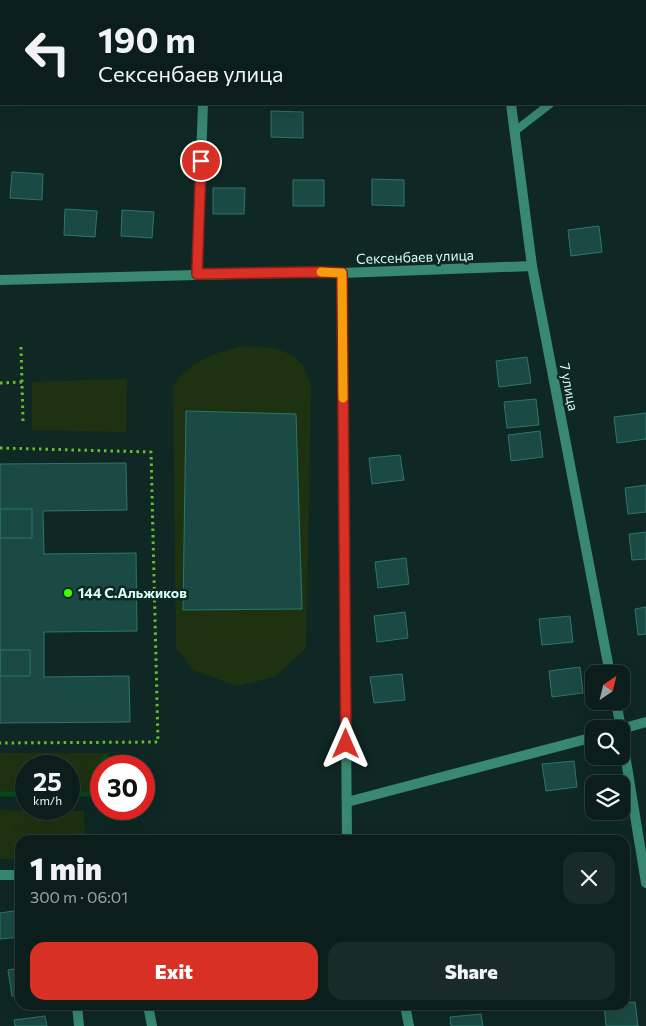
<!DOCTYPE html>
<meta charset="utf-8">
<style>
body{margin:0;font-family:Commissioner,sans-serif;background:#192b28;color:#f1f3f6;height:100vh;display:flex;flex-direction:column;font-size:19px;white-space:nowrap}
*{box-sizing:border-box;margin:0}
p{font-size:16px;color:#9aa2a3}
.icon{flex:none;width:28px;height:28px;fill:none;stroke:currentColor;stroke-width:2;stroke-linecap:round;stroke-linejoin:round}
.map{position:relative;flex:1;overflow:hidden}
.side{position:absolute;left:15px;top:835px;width:615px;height:175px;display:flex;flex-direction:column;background:#0b1e1b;border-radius:15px;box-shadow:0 5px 20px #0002,0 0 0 1px #2b3c3a}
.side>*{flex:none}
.top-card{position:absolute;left:0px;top:0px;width:646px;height:105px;box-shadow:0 5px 20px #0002,0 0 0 1px #2b3c3a;background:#0b1e1b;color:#f1f3f6;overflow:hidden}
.needle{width:32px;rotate:35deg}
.buttons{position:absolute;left:585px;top:665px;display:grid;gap:10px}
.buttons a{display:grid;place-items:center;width:45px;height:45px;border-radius:10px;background:#0b1e1b;box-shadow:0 5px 20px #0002,0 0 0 1px #2b3c3a;font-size:25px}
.speed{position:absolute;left:15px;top:755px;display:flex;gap:10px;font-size:25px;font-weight:700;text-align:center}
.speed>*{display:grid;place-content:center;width:65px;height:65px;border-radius:50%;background:#0b1e1b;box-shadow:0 5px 20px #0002,0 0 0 1px #2b3c3a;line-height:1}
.speed small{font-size:12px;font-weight:400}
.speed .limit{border:8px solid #d22;background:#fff;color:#111}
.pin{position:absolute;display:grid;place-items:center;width:42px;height:42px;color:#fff;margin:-21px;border:2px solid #fff;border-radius:50%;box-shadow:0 1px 5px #0007}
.me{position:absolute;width:55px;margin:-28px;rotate:0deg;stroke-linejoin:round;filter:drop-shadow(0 0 4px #0008)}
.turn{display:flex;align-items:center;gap:18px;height:105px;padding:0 15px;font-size:22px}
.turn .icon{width:65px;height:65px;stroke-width:2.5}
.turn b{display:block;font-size:35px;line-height:42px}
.round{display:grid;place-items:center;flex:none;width:52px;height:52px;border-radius:15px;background:#192b28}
.overview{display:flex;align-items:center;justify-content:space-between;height:85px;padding:0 15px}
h1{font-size:30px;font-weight:800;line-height:38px}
.button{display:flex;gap:10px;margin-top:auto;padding:10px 15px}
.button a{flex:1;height:58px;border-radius:15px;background:#d93025;color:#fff;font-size:20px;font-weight:800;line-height:58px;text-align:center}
.button a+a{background:#192b28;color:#f1f3f6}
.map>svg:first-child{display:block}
.green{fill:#1e3211}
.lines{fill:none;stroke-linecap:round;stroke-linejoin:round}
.stream{stroke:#08481b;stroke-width:5}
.building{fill:#1a4a43;stroke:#2b776c}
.path{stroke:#65be2a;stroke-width:3;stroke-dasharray:2.5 4;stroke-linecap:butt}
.service{stroke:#388970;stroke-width:8}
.minor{stroke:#388970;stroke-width:10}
.tertiary{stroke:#388970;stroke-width:10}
.route-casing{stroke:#8d1f18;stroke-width:12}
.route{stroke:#d93025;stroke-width:9}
.slow{stroke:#f59e0b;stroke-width:9}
.poi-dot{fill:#3eff01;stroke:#0f2824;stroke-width:2}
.labels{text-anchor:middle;stroke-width:5;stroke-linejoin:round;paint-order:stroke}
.street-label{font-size:14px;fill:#d5fff6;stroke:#0f2824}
.poi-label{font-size:14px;font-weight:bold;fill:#d5fff6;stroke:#0f2824;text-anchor:start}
</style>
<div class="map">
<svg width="646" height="1026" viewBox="0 0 646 1026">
<rect width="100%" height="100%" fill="#0f2824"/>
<path class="green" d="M241,346c22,1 53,1 64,24 3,5 4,11 6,16l-5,262 -31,29 -38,9 -44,-16 -17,-22 -3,-262c18,-26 39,-32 68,-40z
M127,379l-1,53 -94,-2v-48z
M0,753h109v13h-8v28l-32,1v-29h-43v30h-26z
M0,810l84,1 1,29h-65v19h-20z"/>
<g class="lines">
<path class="stream" d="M103,766l2,-10
M0,794h26
M69,794h29l3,-18"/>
</g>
<path class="building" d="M277,0h32v1h-32z
M271,111l32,1v26l-32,-1z
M12,172l31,2 -1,26 -32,-2z
M372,179l32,1v26l-32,-1z
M293,180h31v26h-31z
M213,188h32l-1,26h-31z
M65,209l32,2 -2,26 -31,-2z
M122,210l32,2 -2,26 -31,-2z
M599,226l3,26 -31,4 -3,-26z
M527,357l4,26 -32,4 -3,-26z
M536,399l3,26 -32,3 -3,-26z
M186,411l110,3 6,195 -119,1z
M646,413v26l-29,4 -3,-26z
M540,431l3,26 -32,4 -3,-26z
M400,455l4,25 -32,4 -3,-26z
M126,463l1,47 -84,1 1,43 92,-1 1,78 -93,1v45l85,-1 1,46 -130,1v-259z
M646,485v27l-18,2 -3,-26z
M0,509h32v29h-32z
M646,532v27l-14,1 -3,-26z
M406,558l3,26 -31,4 -3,-26z
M646,607v27l-8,1 -3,-26z
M405,612l3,26 -31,4 -3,-26z
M570,616l3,26 -31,3 -3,-26z
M0,650h30v26h-30z
M580,667l3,26 -31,4 -3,-26z
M402,674l3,26 -31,3 -4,-26z
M574,761l3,26 -31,4 -4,-27z
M20,910v27l-20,2v-26z
M20,968v27l-8,1 -4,-26z
M635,1002l3,24h-32l-2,-21h21v-2z
M481,1014l2,12h-32l-1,-9z
M45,1016l2,10h-32l-1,-6z"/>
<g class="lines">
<path class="path" d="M21,347l2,74
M0,383l23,-1
M0,448l151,4 7,290 -158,1"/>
<path class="service" d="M645,81h1
M515,131l35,-27"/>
<path class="minor" d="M495,0l1,1
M203,1v-1
M511,104l21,162
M342,273l5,567
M197,275l6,-171
M621,729l25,-7
M347,802l247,-65
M0,875h20
M77,1005l2,21
M148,1005l4,21
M405,1005l4,21"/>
<path class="tertiary" d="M0,280l320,-8 22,1 190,-7 78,408
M616,701l5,28
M621,730l25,153"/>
</g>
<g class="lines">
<g class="route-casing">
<path id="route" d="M201,161l-4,113 123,-2 22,1 4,471"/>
</g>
<use href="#route" class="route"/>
<path class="slow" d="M321,272l21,1 1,125"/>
</g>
<circle class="poi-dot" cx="68" cy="593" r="5"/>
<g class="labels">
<g class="street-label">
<text transform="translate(415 257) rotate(-2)" y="5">Сексенбаев улица</text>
<text transform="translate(569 387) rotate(79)" y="5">7 улица</text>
</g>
<g class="poi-label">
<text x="78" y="598">144 С.Альжиков</text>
</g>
</g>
</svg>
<div class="buttons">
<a><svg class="needle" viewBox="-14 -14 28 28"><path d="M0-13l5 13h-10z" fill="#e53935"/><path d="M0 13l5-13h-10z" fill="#9aa2a3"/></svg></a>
<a><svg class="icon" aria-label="search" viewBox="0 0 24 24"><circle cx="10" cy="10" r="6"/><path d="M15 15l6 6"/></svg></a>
<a><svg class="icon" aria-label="layers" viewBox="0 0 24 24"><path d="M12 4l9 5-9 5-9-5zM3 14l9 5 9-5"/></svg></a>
</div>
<div class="speed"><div>25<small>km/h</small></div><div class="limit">30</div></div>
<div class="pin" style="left:201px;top:161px;background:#d93025"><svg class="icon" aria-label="arrive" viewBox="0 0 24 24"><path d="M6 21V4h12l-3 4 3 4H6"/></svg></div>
<svg class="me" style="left:346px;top:744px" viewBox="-20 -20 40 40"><path d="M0-17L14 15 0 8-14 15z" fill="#d93025" stroke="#fff" stroke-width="4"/></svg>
<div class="top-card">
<div class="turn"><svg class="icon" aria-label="left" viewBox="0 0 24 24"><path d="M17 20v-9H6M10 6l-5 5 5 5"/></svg><div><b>190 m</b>Сексенбаев улица</div></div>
</div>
<section class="side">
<div class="overview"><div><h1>1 min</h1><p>300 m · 06:01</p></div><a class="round"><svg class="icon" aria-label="close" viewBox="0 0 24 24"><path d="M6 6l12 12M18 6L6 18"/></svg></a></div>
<div class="button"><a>Exit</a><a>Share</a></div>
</section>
</div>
